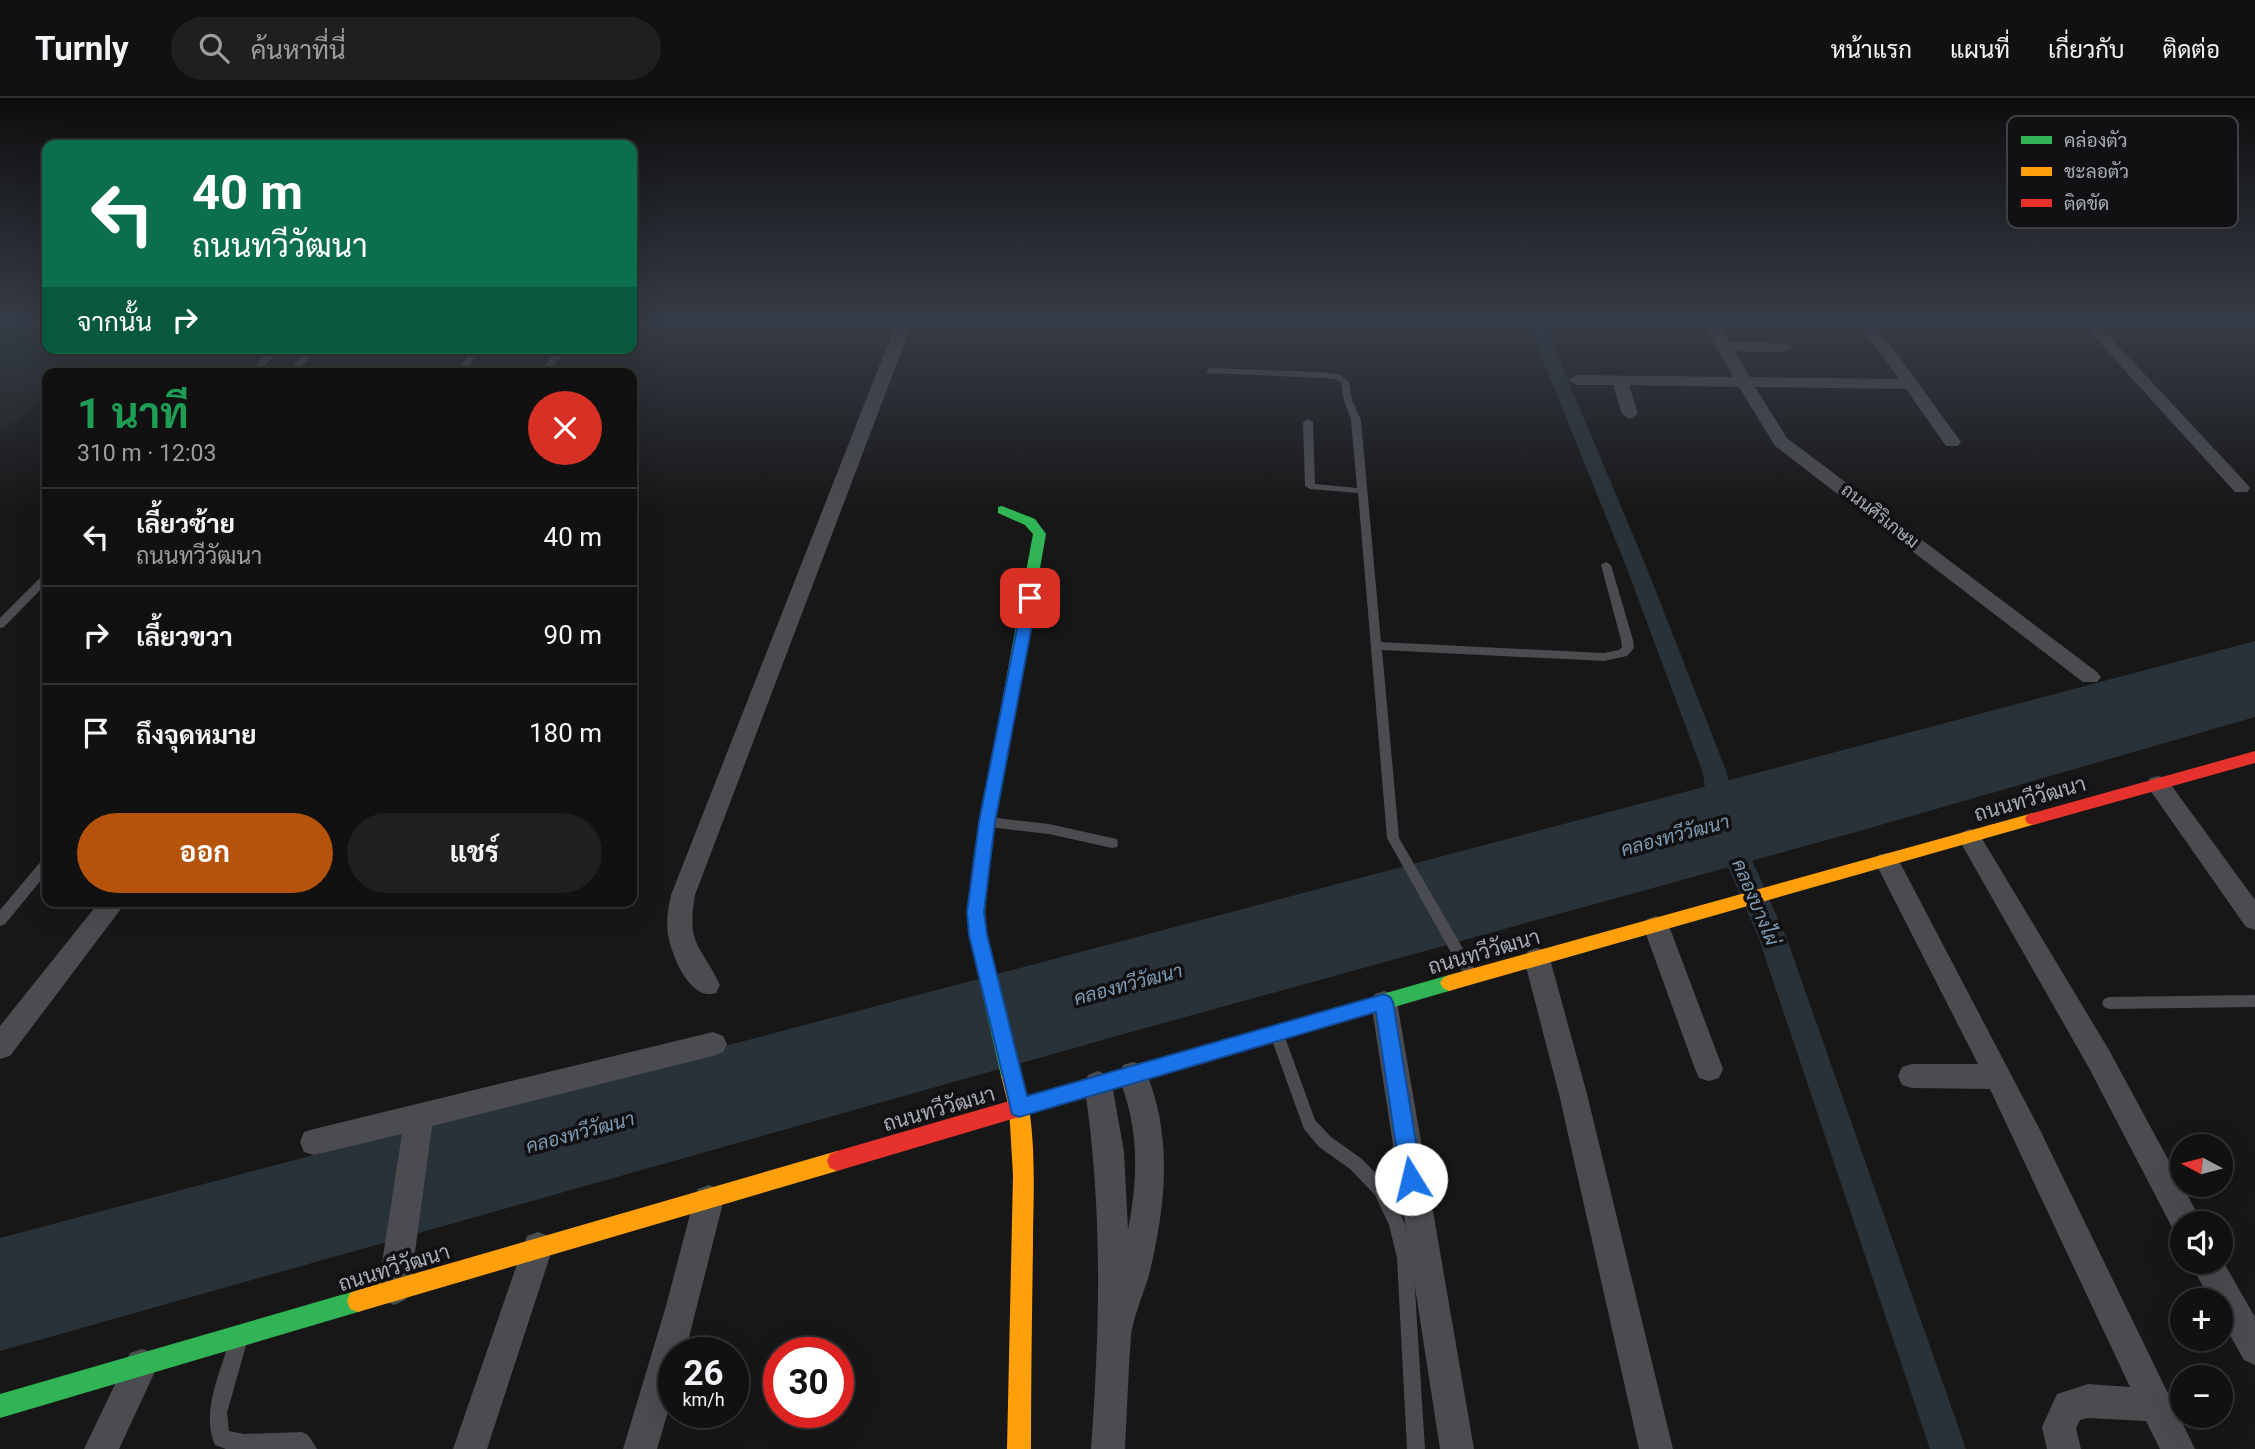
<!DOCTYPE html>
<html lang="th">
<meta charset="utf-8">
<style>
body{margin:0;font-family:Roboto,Sarabun,sans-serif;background:#1e1f1f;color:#f1f3f6;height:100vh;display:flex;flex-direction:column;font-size:26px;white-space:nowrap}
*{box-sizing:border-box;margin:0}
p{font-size:23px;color:#9c9d9f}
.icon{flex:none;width:38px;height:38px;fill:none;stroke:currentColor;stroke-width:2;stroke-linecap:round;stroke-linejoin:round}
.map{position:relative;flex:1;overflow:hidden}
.details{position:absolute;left:42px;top:270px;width:595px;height:539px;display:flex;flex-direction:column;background:#111;border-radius:14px;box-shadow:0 7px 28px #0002,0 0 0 2px #303131}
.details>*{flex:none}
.top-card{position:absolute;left:42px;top:42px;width:595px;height:214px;border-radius:14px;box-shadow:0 7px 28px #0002,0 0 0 2px #303131;background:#0b6e4f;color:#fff;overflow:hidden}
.needle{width:46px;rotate:277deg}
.fabs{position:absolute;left:2170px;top:1036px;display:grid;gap:14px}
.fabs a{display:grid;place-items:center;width:63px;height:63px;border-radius:50%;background:#111;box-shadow:0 7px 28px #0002,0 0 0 2px #303131;font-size:35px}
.speed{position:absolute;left:658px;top:1239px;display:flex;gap:14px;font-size:35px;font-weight:700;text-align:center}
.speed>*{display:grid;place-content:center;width:91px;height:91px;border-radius:50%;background:#111;box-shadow:0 7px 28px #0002,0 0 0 2px #303131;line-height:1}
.speed small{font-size:18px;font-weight:400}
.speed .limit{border:10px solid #d22;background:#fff;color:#111}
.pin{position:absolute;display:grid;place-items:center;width:60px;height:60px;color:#fff;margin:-30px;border-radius:14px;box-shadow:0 4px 10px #0006}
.me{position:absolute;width:77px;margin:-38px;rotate:351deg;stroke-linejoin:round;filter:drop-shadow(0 0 5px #0008)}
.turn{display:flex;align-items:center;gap:24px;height:147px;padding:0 35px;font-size:32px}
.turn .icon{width:91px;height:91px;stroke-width:2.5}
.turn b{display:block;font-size:49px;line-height:60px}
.then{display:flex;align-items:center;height:66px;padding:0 35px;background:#0003;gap:14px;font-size:26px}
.round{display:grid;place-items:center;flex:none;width:74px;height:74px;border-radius:37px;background:#1e1f1f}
.headline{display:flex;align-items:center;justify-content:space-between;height:119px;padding:0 35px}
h1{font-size:42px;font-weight:700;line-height:52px;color:#1e9e55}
.primary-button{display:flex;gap:14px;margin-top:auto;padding:14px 35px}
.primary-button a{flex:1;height:80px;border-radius:42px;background:#b45309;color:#fff;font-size:28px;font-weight:700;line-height:80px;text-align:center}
.primary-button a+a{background:#1e1f1f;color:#f1f3f6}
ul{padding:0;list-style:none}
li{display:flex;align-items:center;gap:21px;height:98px;padding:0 35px;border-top:2px solid #303131}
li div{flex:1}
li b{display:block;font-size:26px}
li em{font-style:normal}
header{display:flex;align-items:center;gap:42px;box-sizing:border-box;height:98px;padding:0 35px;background:#111;border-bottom:2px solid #303131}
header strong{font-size:33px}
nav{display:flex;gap:38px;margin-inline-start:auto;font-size:24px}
.search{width:490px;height:63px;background:#1e1f1f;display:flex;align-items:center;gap:18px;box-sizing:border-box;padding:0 24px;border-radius:38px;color:#9c9d9f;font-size:26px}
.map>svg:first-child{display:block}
.green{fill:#1b211c}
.water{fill:#2a3239}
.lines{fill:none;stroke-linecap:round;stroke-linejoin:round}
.canal{fill:#2a3239;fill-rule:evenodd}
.lane{fill:#4b4c50;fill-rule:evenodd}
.street{fill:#4b4c50;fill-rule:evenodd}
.fast{fill:#30b455;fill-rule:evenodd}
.slow{fill:#ff9f0a;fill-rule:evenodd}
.jam{fill:#e5322d;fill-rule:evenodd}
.route{fill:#1a73e8;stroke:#114b97;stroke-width:2}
.labels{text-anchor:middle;stroke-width:7;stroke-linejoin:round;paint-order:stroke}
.street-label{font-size:18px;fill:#a8adb8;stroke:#111113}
.water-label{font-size:19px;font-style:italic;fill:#7f9bb3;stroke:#111113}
.near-street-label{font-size:21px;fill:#a8adb8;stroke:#111113}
.key{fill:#111113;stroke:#3e4045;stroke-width:2}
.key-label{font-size:19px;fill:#a8adb8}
</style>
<header>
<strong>Turnly</strong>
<div class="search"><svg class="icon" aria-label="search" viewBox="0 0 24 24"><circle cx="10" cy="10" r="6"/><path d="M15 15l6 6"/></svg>ค้นหาที่นี่</div>
<nav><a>หน้าแรก</a><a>แผนที่</a><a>เกี่ยวกับ</a><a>ติดต่อ</a></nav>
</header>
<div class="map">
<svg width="2255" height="1351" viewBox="0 0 2255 1351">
<rect width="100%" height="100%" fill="#171717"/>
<path class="green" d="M0,223h47v27h57l-30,25h-27v22l-47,39z"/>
<path class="water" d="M2255,543v76l-399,115 -725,200 -1131,319v-113z"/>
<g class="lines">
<path class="canal" d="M1527,223h16l103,245 81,207 8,49 52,117 179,510h-36l-171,-510 -50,-117 -6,-49 -77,-207z"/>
<path class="lane" d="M272,250h9l-23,25h-9z
M309,250h9l-22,25h-9z
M474,250h9l-20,25h-9z
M558,250h8l-17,25h-9z
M1210,270l112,4 18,3 9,7 3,18 9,20 20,222 223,11 15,-3 3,-3 -1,-7 -20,-75 5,-3 5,3 22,75 1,8 -7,8 -23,5 -222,-11 17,188 78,135 2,4 -2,4 -5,2 -5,-2 -80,-143 -29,-345 -48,-4 -5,-3 -2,-64 5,-3 5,3 2,62 42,4 -6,-68 -7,-20 -3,-17 -6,-4 -13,-1 -115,-5 -1,-2z
M47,476v9l-43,44 -4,1v-10l43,-43z
M988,719l61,7 63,14 5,1 1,4 -1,4 -5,1 -63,-14 -61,-7 -4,-2 -2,-3 2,-3z
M47,761v14l-42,51 -5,2v-16l42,-50z
M2255,897v12l-146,2 -5,-2 -2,-4 2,-4 5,-2z
M1276,928l5,2 2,4 32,88 16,17 31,22 25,26 18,39 8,34 12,191h-18l-10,-191 -8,-33 -14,-30 -25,-26 -31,-22 -15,-18 -35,-97 2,-4z
M237,1238l6,3 3,6 -19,68 2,18 15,3 58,-2 6,3 9,14h-91l-11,-4c-14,-32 4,-69 13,-100l3,-6z"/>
<path class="street" d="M897,223h16l-218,574c-9,51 6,50 25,90l-4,8c-26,9 -44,-37 -48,-58 -2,-14 0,-27 3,-40z
M1702,223h14l13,20 59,3 3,3 -3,3 -5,2 -49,-1 16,26 149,2 -42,-58h16l88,121 -3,4h-12l-40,-57 -151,-2 32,51 310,234 4,5 -4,5h-14l-308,-236 -36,-59 -110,-2 9,29 -8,5 -8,-5 -9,-29h-36l-8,-5 8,-5 156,2z
M2080,223h15l152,163 3,4 -3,4h-12z
M2158,678l8,2 89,122v30l-9,-3 -96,-137 -3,-6 3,-6z
M1970,731l8,3 131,218 88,163 4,10h-19v13l-7,-3 -86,-165 -131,-230 4,-6z
M1887,755l9,2 144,275 155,319h-35l-14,-28 -58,-3 -8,2 -4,8 5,21h-34l-5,-22 15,-33 31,-10 42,3 -140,-298 -78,-1 -10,-3 -4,-9 4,-9 10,-3h66l-103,-202 3,-7z
M100,803h27l-117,155 -10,3v-33z
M1656,818l9,3 4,7 54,143 -4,9 -10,3 -10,-3 -4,-9 -52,-143 4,-7z
M1537,850l9,3 4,8 37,135 86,355h-34l-80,-355 -35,-135 4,-8z
M1384,893l9,3 4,8 77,447h-34l-69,-447 4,-8z
M713,934l10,4 4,8 -4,8 -10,4 -281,70 -22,163 -5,11 -11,5 -11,-5 -5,-11 24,-155 -88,21 -10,-3 -4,-10 4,-10 10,-3z
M1133,964l10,3c31,68 23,140 6,210 -5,17 -17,46 -18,62 -3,37 -4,75 -6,112h-34c9,-122 12,-243 -7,-365l4,-9 10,-4 10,4 4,9 12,68 4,78c8,-41 11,-83 0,-124 -3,-14 -11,-27 -5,-41z
M709,1087l11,4 4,10 -39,154h-11v38l-17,58h-34l43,-143 28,-107 4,-10z
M538,1134l11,4 4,11 -66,202h-34l70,-202 4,-11z
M2221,1160l34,59v48l-11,-5 -23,-41v-19h-11l-20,-38h31z
M142,1251l12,4 4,12 -39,84h-35l46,-96z"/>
<path class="fast" d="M1002,408l33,13 11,15 -56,319 -5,59 2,23 34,141 -3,6 -7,3 -7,-3 -3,-6 -32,-141 -2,-23 7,-59 59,-319 -8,-9 -27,-12v-6z
M1449,877l6,3 3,5 -3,5 -6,3 -353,103 -7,-3 -3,-6 3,-6 7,-3z
M358,1192l8,3 3,8 -3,8 -8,3 -358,106v-24z"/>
<path class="slow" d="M2033,715l6,2 2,4 -2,4 -590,168 -6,-3 -3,-5 3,-5 6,-3z
M1011,969l7,3c21,46 15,124 15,175 -1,68 -2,136 -2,204h-24l6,-274 -4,-67 -8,-32 3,-6z
M837,1053l7,3 3,7 -3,7 -7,3 -479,141 -8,-3 -3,-8 3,-8 8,-3z"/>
<path class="jam" d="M2255,653v12l-222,62 -6,-2 -2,-4 2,-4 6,-2z
M1096,978l7,3 3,6 -3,6 -7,3 -259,77 -7,-3 -3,-7 3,-7 7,-3z"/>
</g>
<linearGradient id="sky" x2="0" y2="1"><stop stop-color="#0d0d0d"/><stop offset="0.54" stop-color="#363c47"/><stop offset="1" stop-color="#363c47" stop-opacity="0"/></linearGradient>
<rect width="2255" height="412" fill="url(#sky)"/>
<path class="route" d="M1030,496l7,4 -42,224 -11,90 3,23 40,161 357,-102 6,3 3,5 29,177 -3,7 -8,3 -7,-3 -3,-7 -25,-167 -357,105 -7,-3 -43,-179 -2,-23 12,-90 44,-224z"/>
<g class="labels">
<g class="street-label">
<text transform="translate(1880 418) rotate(38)" y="6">ถนนศิริเกษม</text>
</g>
<g class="water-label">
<text transform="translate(1675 737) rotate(-15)" y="7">คลองทวีวัฒนา</text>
<text transform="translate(1756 804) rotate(67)" y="7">คลองบางไผ่</text>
<text transform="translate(1128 886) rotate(-15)" y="7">คลองทวีวัฒนา</text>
<text transform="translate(580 1034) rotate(-15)" y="7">คลองทวีวัฒนา</text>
</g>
<g class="near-street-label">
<text transform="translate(2030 701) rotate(-16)" y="7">ถนนทวีวัฒนา</text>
<text transform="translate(1484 854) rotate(-16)" y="7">ถนนทวีวัฒนา</text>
<text transform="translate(939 1011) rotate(-16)" y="7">ถนนทวีวัฒนา</text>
<text transform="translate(394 1170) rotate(-17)" y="7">ถนนทวีวัฒนา</text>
</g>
</g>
<rect x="2007" y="18" width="231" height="112" rx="10" class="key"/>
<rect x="2021" y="38" width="31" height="8" fill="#30b455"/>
<rect x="2021" y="69" width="31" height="9" fill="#ff9f0a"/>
<rect x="2021" y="101" width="31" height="8" fill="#e5322d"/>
<g class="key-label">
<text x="2064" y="49">คล่องตัว</text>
<text x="2064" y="80">ชะลอตัว</text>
<text x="2064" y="112">ติดขัด</text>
</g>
</svg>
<div class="fabs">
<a><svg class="needle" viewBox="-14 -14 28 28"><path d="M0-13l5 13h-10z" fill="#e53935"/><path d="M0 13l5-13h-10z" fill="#9c9d9f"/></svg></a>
<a><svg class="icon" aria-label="sound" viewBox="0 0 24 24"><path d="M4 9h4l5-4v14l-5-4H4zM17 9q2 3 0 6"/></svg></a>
<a>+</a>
<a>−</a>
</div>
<div class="speed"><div>26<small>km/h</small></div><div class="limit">30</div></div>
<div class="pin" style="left:1030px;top:500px;background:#d93025"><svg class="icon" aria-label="arrive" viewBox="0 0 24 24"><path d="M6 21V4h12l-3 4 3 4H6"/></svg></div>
<svg class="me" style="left:1411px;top:1081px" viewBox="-20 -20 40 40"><circle r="19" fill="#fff"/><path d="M0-13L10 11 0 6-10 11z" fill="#1a73e8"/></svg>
<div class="top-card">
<div class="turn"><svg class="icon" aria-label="left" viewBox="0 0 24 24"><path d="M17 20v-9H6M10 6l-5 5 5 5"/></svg><div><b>40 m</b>ถนนทวีวัฒนา</div></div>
<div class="then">จากนั้น<svg class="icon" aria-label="right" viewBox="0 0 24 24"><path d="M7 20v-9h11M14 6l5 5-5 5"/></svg></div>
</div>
<section class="details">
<div class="headline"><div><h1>1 นาที</h1><p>310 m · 12:03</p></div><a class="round" style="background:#d93025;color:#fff"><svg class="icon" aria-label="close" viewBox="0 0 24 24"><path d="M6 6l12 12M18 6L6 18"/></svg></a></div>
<ul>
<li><svg class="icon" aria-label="left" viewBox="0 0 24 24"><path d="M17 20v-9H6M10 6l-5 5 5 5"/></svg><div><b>เลี้ยวซ้าย</b><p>ถนนทวีวัฒนา</p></div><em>40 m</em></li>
<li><svg class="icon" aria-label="right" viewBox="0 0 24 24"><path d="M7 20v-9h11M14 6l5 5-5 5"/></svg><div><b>เลี้ยวขวา</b></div><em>90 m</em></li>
<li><svg class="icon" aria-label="arrive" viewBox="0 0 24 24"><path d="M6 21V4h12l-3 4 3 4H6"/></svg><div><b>ถึงจุดหมาย</b></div><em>180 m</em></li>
</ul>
<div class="primary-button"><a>ออก</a><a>แชร์</a></div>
</section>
</div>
